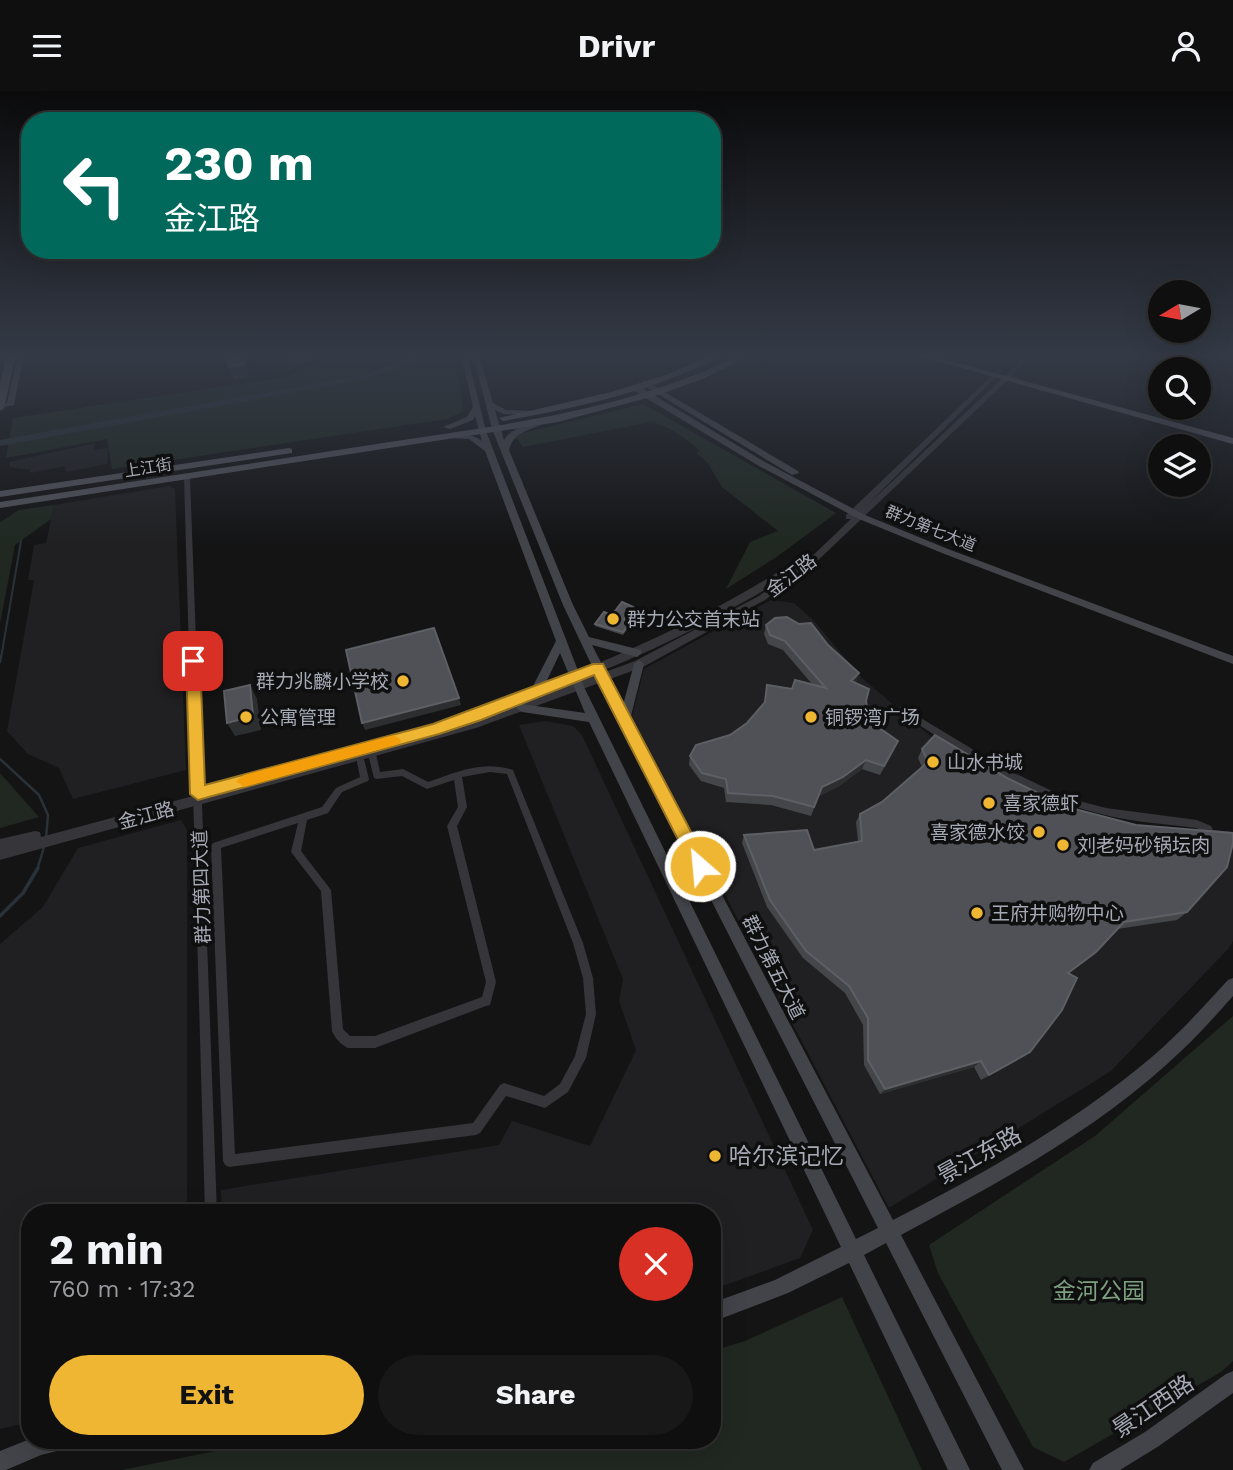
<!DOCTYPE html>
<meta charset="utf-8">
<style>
body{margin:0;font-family:"Work Sans","Noto Sans SC",sans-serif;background:#181819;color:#f1f3f6;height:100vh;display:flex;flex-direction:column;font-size:26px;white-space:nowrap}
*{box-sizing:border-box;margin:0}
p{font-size:23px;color:#9b9c9f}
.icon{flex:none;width:38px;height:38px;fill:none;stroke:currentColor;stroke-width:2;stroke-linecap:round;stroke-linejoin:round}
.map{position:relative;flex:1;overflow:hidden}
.side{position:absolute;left:21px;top:1113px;width:700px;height:245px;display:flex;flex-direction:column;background:#0f0f10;border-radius:28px;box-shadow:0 7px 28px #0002,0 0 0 2px #2f2f30}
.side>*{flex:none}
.guide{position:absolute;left:21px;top:21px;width:700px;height:147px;border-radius:28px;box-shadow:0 7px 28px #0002,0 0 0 2px #2f2f30;background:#00695c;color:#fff;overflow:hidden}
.needle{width:46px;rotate:260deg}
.tools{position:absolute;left:1148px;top:189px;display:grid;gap:14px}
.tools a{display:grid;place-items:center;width:63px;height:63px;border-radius:50%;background:#0f0f10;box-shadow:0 7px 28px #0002,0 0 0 2px #2f2f30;font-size:35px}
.pin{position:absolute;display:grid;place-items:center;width:60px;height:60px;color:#fff;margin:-30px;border-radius:14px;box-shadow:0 4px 10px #0006}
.me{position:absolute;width:77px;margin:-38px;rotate:333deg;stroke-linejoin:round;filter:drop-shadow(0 0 5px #0008)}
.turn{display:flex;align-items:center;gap:24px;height:147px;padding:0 28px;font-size:32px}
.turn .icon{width:91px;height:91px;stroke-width:2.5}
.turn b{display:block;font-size:49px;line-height:60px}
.round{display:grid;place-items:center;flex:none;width:74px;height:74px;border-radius:37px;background:#181819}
.head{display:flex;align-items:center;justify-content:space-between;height:119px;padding:0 28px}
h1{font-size:42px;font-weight:700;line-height:52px}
.cta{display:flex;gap:14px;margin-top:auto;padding:14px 28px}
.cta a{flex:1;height:80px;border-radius:42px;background:#eeb633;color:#111;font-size:28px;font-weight:700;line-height:80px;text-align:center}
.cta a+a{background:#181819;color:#f1f3f6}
header{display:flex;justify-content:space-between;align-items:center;height:91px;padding:0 28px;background:#0f0f10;font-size:32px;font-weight:700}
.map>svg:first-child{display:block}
.built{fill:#202022}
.green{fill:#202821}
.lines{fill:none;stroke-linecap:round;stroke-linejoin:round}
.stream-far2{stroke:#2a3239;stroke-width:2}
.stream-far1{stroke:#2a3239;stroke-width:2.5}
.stream{stroke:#2a3239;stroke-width:3.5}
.river{fill:#2a3239;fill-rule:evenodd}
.minor{fill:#35353a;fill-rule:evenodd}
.tertiary{fill:#35353a;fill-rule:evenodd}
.secondary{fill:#43444a;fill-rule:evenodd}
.primary{fill:#515259;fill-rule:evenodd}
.primary-bridge{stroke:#515259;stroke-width:9}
.wall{fill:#45464a}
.shaded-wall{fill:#2d2e30}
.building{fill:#505156;stroke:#5d5f64;stroke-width:2}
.route{fill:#eeb633;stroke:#9b7621;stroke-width:2}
.slow{fill:#f59e0b}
.poi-dot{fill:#eeb633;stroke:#0f0f10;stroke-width:2.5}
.labels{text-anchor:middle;stroke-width:7;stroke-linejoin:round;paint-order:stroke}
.far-street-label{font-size:16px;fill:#a6aab5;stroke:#0f0f10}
.street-label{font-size:19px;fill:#a6aab5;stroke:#0f0f10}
.poi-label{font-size:19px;fill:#a6aab5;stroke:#0f0f10;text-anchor:start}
.near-street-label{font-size:23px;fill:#a6aab5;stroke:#0f0f10}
.near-poi-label{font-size:23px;fill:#a6aab5;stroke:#0f0f10;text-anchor:start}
.near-park-label{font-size:23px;fill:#7da080;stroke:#0f0f10}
</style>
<header><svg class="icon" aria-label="menu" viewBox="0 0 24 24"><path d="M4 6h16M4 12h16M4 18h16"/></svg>Drivr<svg class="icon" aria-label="person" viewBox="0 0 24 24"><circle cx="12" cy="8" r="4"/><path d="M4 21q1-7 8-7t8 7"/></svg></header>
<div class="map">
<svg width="1233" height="1379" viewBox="0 0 1233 1379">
<rect width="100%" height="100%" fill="#141415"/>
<path class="built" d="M95,352l-1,7 14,-2 -1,16 -41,8 -1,-6 -34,7 -1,-3 -20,-3 -1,-5z
M169,395l6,3 11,281 -113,29 -14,-31 -31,-14 -21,-23 27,-151h-6l6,-35 12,-2 8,-38z
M771,509l23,3 19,17 49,58 80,68 102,55 94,24 95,13v103l-5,8 -117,122 -222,137 -257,-491 12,-48z
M545,630l28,5 9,9 231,495 -13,28 -88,32v-77h-490l-1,-23 278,-45 13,-24 78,25 46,-96 -17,-49 4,-22 -104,-254z
M181,729l6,10v383h-157v209l-30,7v-485l43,-37 35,-59z"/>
<path class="green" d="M335,263h118l11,57 -17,8 -335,50 -5,-30 -101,19 7,-40 272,-41z
M643,313l193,109 -58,43 -52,33 24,-47 28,-11 -56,-44 -15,-25 -11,-9 4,-2c-13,-12 -32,-26 -49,-29l-128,25 -9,-12z
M54,414l-3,14 -36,26 -15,79v-102l19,-12z
M0,682l39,44 -39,11z
M1233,925v345l-12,11 -157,90 -31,-15 -95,-174 -9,-28 166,-109z
M842,1206l80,173h-800l147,-30h443v-89l33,-10z"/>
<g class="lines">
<path class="stream-far2" d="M1,567l20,-117"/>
<path class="stream-far1" d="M0,571l1,-6
M0,668l39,36 9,20 -2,23
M37,779l8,-26"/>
<path class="stream" d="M0,825l23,-23 15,-25"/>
<path class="river" d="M411,263h8l-4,8 -54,18 -361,66v-6l359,-64 50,-18z"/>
<path class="minor" d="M1027,263h5l-20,21h-4v-2z
M187,384l3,2 27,736h-12l-21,-736z
M901,615l101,61 52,25 25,9 27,7 91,12 14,6 2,4 20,2v8l-23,-3 -3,-1 -2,-4 -9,-4c-30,-4 -62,-6 -91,-13 -77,-18 -142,-61 -207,-104l-1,-2z
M372,660l4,3 4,18 23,-3 25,13c29,-10 54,-22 85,-12l70,173 10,35 3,36 -10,44 -18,34 -23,16 -39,-12 -26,37 -4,2 -247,32 -4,-2 -2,-4 -12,-315 2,-3 109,-36 14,-19 24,-11 -4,-20 4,-3 3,1 6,24 -1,2 -26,11 -14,21 -21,7 -6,31 30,39 12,139 7,7h25l107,-39 4,-15 -39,-156 11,-19 -4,-27 -27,9 -25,-13 -25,3 -3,-1 -6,-24zM490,681l17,2 66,169 10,35 3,36 -11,42 -15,28 -16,12 -40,-13 -4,2 -27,38 -238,31 -14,-306 77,-25 -7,29 30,39 11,140c3,7 9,14 16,17h27l111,-42 4,-1 6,-23 -39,-156 10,-19 -5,-30z"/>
<path class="tertiary" d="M999,278l3,2 -1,1 -135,134 142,-133 6,1 -201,191 -48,35 -122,67 -167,61 -476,132v-21l35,-8 5,1 1,5 433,-117 14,-5 -6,-4 2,-3c102,-38 201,-78 294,-136h6l2,2c-15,14 -37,25 -55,35 -68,39 -142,68 -216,96l120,-44 124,-65 48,-35 44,-42h-5v-4z"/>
<path class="secondary" d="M18,263h6l-10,51 -14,3v-4l7,-1z
M461,263h6l19,77 99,258 271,550 22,-11 -285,-560 -30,-63 -71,-176 -19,-75h6l14,49 13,7 27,1 4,2 -4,2 -29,-1 -9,-4 9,30c9,-13 24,-16 38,-20l4,2c-15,9 -32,8 -37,28l64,155 16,32 52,13 1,3 -5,4 -45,-12 31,60 11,-41 5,-4 5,4 -14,56 263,500c92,-47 181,-97 260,-164 27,-23 51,-50 75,-76l5,-2v18c-21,24 -43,48 -67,69 -79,71 -172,120 -265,170l123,235h-22l-116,-227 -22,12 106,215h-22l-99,-207 -61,30 -76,29v-19l63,-23 66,-33 -252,-525 -67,-10 -6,-4 6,-4 63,9 -25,-60 -20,42 -4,1 -6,-4 26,-51 -71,-190 -16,-12 -21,-1 -4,-2c11,-5 28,-2 38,5l-7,-25 -2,4 -23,9 -7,-2 24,-10 6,-10z
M646,290l152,90 1,2 -7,2 -149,-90v-4z
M631,294h6l128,77 100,53 83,34 285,107v8l-291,-111 -83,-34 -100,-53 -128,-77z
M1233,1280v22l-74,53 -39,24h-31l4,-7 52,-31 81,-58z
M30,1348v1h45l-3,7 -31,8 -35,15h-6v-19z"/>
<path class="primary" d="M0,263h4l-1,4h-3z
M713,263h11c-13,9 -29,15 -44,21 -57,23 -117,35 -177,46l-4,-3 112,-26 55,-17z
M741,263h11l-47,24 -47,17 -100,27 -558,86v-6c128,-20 255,-39 383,-59 123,-19 246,-32 358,-89z
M912,263h14l307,84v6z
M289,357l3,1v4l-292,44v-6z"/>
<path class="primary-bridge" d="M0,315l11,-52"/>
</g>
<path class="wall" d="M633,518l-8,11 5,3v2l-7,10 -28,-9v-2l17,-9z
M766,534l90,58 10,18 2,12 26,37 -14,25 -18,-6 -23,17 -20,10 -8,20 -40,-11 -45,-3 -2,-14 -23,-7 -12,-16 1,-9 40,-21 17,-12 17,-19 3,-19 25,4 20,-5 -29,-34 -15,-6 -4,-10z
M922,658l265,163 -10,8 -60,9 -21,23 -28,21 -38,79 -8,5 -41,23 -7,-13 -94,27 -16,-29 -1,-40 -18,-32 -42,-35 -36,-51 -25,-64 2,-8 70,15 44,-9 -2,-19 4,-8 22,-12 40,-35 -4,-9z"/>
<path class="shaded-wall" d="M241,263l8,23 -15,3 -5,-13z
M292,263h33l-36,16 -4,-12z
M859,582l-3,9 -8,8 3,-9z
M250,594l7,14 4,31 -26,6 -8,-13z
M459,607l2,7 -96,25 -3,-7z
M866,669l-4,9 -23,17 -20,10 -8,20 11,-29z
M981,970l-7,6 -94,27 5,-5z"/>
<path class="building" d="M226,263h15l3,11 -15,2z
M622,511l11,5 -9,12 6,4 -7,9 -28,-8 9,-12 8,3z
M787,526l12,7 12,-1 17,22 31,28 -8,8 18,8 -3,12 2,12 10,14 20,14 -14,25 -18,-6 -23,17 -21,10 -8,20 -41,-11 -45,-3 -2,-14 -24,-6 -12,-17 6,-11 34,-10 17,-12 18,-21 2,-17 25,4 3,-9 31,8 -41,-47 -15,-6 -4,-10 9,-7z
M434,537l25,70 -97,25 -16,-73z
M250,594l3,31 -26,7 -3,-32z
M935,644l74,44 58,28 69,18 97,8v10l-6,24 -40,45 -63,10 -28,30 -28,21 9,5 -15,32 -32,42 -41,23 -8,-14 -96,28 -17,-29v-42l-19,-32 -43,-35 -36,-51 -26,-65 63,-5 7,20 48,-9 -2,-27 22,-12 46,-40 -6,-13z"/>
<linearGradient id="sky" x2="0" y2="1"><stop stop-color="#0b0b0c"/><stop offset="0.58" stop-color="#343a46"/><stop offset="1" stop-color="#343a46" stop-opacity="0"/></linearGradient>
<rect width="1233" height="456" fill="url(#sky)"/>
<path class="route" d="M193,566l7,4 5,124 228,-61 160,-60h10l106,202 -3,5 -6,2 -6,-2 -100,-196 -113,45 -42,14 -241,66 -8,-6 -4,-133z"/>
<path class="slow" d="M394,644l7,5 -2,4 -155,43 -8,-6 8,-6z"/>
<g class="poi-dot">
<circle cx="613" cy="528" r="7"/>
<circle cx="403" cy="590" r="7"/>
<circle cx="246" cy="626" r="7"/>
<circle cx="811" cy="626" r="7"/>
<circle cx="933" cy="671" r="7"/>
<circle cx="989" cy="712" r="7"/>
<circle cx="1039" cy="741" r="7"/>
<circle cx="1063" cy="754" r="7"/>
<circle cx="977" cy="822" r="7"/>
<circle cx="715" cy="1065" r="7"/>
</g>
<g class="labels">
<g class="far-street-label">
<text transform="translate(148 376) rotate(-9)" y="6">上江街</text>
<text transform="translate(931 437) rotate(22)" y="6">群力第七大道</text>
</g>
<g class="street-label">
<text transform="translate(791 484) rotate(-37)" y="7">金江路</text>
<text transform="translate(146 724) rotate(-15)" y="7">金江路</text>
<text transform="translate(201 796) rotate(-92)" y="7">群力第四大道</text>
<text transform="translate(774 876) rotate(63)" y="7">群力第五大道</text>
</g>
<g class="poi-label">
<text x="627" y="535">群力公交首末站</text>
<text x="389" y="597" text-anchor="end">群力兆麟小学校</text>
<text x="260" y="633">公寓管理</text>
<text x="825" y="633">铜锣湾广场</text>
<text x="947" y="678">山水书城</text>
<text x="1003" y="719">喜家德虾</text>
<text x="1025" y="748" text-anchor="end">喜家德水饺</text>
<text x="1077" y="761">刘老妈砂锅坛肉</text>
<text x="991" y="829">王府井购物中心</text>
</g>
<g class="near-street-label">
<text transform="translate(979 1064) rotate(-29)" y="8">景江东路</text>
<text transform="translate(1153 1315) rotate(-34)" y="8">景江西路</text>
</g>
<g class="near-poi-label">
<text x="729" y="1073">哈尔滨记忆</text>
</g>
<g class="near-park-label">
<text x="1099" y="1208">金河公园</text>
</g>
</g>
</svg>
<div class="tools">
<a><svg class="needle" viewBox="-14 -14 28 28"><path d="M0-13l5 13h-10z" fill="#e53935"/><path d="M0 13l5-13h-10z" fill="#9b9c9f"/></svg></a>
<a><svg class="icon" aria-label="search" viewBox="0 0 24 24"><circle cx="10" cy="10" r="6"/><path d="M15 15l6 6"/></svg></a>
<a><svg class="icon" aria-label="layers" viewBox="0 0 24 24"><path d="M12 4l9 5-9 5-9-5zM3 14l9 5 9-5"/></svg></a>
</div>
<div class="pin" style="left:193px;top:570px;background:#d93025"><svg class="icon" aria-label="arrive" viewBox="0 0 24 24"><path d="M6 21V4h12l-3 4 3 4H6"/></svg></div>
<svg class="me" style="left:700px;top:775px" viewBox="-20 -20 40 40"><circle r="17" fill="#eeb633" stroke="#fff" stroke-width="3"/><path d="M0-11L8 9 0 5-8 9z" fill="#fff"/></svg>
<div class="guide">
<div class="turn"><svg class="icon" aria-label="left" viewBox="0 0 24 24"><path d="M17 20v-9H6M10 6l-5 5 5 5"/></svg><div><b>230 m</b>金江路</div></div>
</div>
<section class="side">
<div class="head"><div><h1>2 min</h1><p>760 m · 17:32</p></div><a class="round" style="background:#d93025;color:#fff"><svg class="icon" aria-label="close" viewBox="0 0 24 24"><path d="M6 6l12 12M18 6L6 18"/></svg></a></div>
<div class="cta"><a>Exit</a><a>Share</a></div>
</section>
</div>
